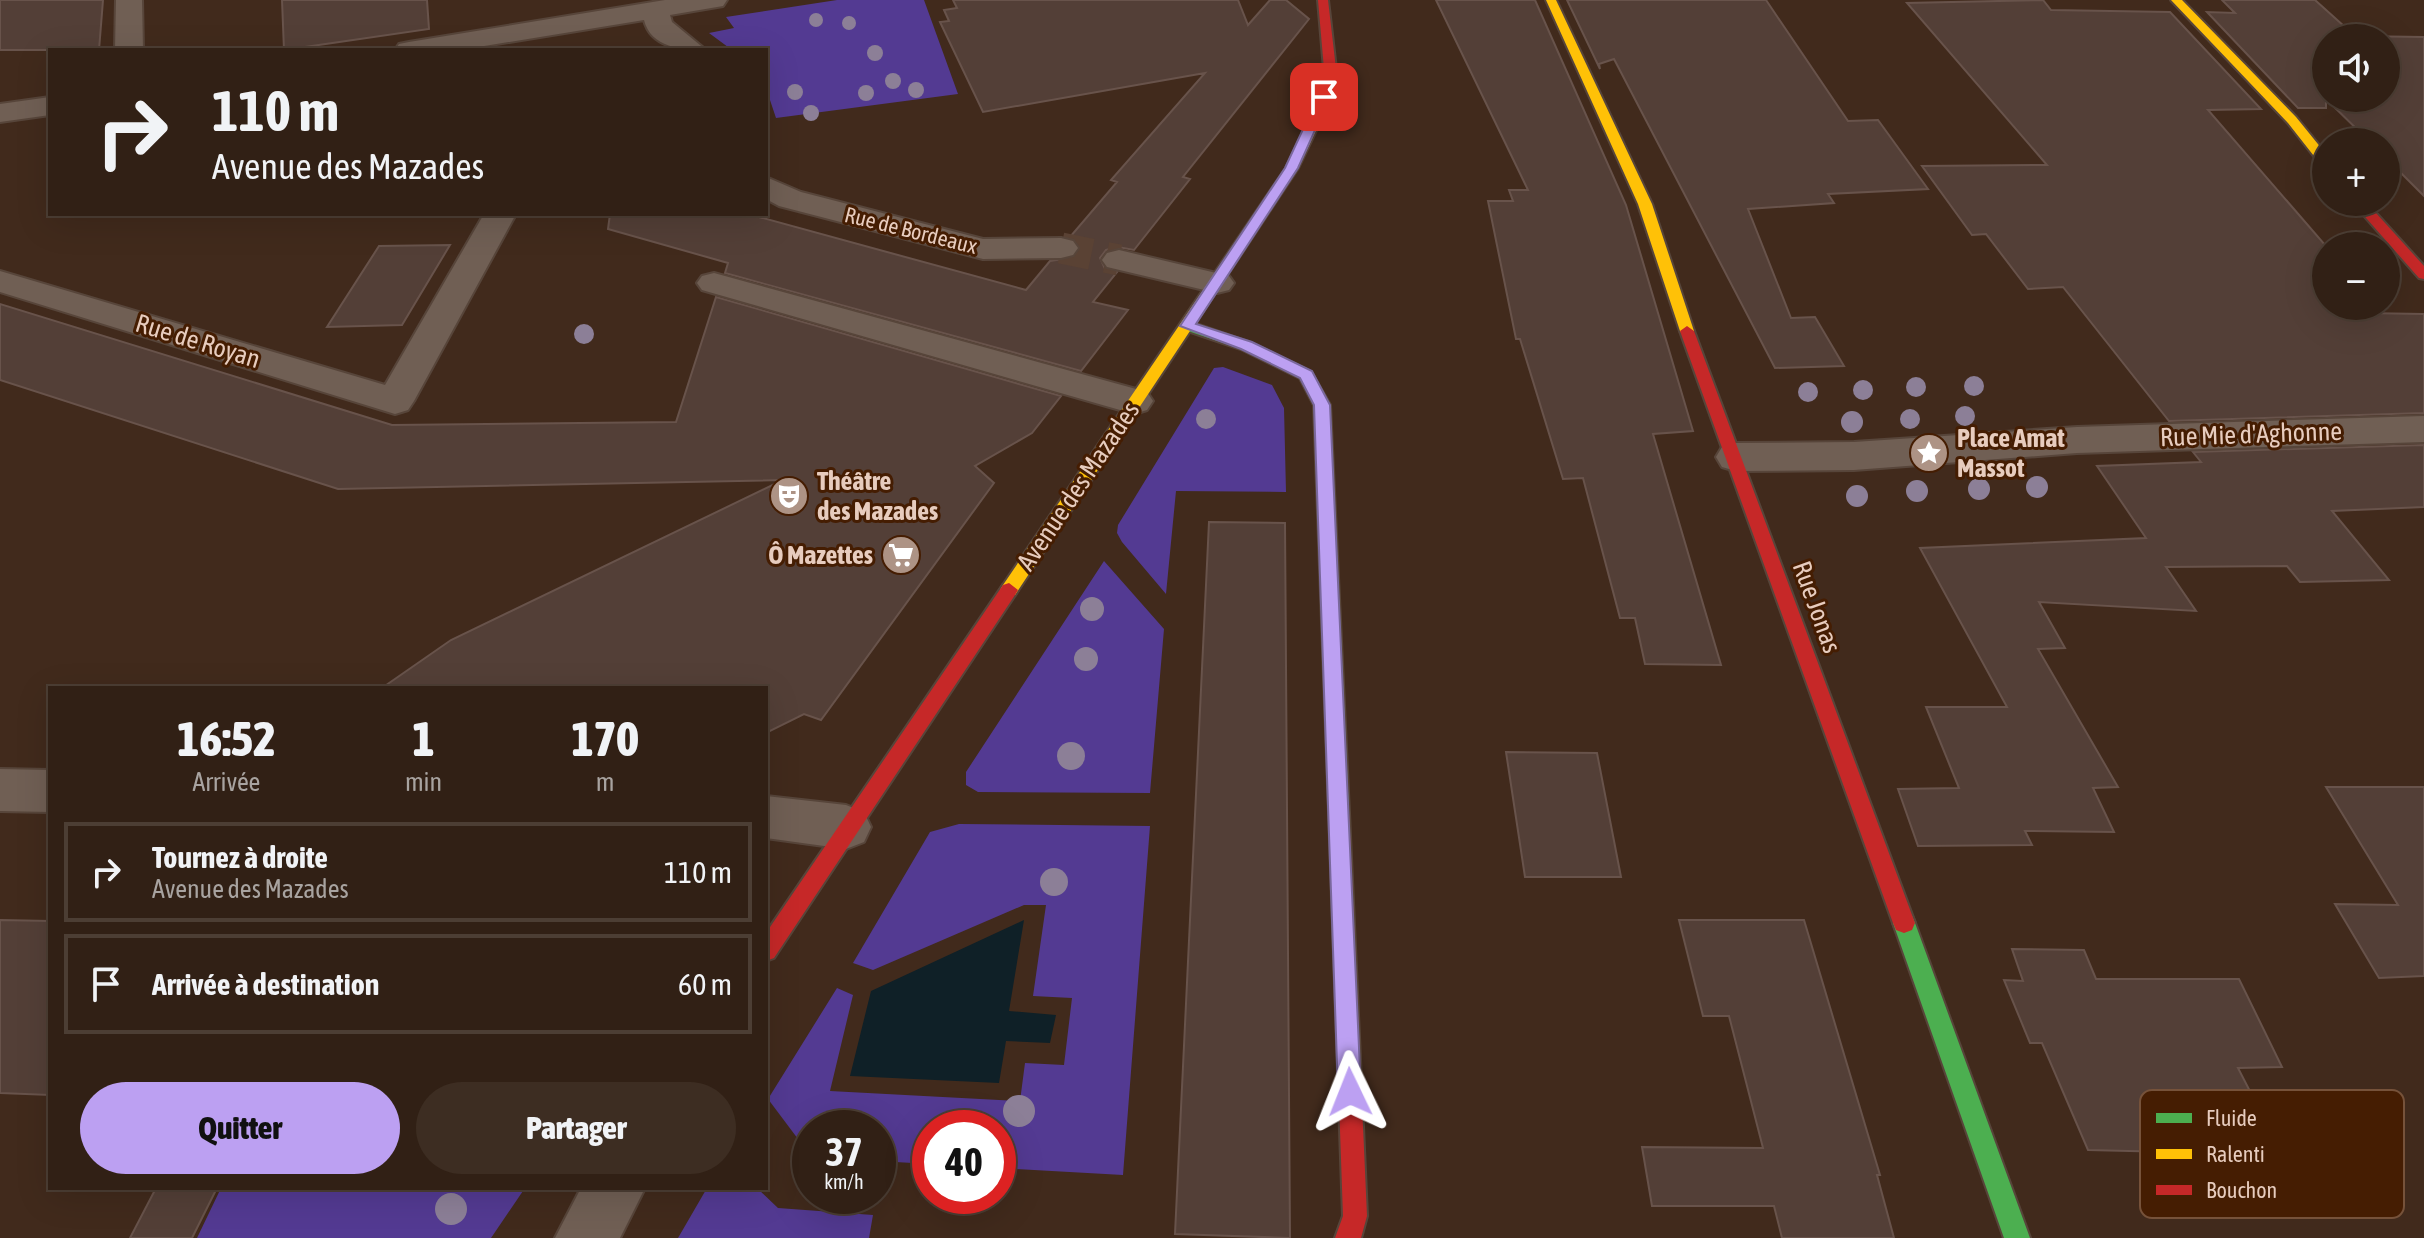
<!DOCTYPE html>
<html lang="fr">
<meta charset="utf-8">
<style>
body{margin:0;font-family:"Asap Condensed",sans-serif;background:#3d2d22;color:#f1f3f6;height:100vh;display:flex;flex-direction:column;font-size:30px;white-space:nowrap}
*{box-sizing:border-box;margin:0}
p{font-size:26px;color:#a8a3a0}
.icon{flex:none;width:44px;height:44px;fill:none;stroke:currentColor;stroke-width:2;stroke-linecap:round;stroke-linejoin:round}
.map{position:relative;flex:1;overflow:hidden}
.side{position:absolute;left:48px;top:686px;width:720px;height:504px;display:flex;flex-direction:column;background:#312015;border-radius:0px;box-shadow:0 8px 32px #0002,0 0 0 2px #4c3e34}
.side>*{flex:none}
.hud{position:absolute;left:48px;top:48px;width:720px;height:168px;border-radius:0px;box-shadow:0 8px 32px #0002,0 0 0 2px #4c3e34;background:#312015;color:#f1f3f6;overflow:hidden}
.fabs{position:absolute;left:2312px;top:24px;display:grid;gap:16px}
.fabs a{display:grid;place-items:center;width:88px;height:88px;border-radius:50%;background:#312015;box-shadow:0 8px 32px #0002,0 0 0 2px #4c3e34;font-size:40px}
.speed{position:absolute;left:792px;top:1110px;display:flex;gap:16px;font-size:40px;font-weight:700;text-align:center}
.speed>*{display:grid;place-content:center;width:104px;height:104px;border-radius:50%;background:#312015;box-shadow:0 8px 32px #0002,0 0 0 2px #4c3e34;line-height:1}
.speed small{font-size:20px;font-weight:400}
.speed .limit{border:12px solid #d22;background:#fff;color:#111}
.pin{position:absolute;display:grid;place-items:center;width:68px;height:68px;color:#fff;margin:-34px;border-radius:16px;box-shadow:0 4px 12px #0006}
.me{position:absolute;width:88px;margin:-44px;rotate:358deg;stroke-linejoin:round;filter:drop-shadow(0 0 6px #0008)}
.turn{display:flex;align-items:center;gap:28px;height:168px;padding:0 32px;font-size:36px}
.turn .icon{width:104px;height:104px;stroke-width:2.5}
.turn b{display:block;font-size:56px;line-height:68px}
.eta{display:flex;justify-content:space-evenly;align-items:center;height:136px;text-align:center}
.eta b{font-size:48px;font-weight:800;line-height:56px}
.cta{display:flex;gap:16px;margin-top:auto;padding:16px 32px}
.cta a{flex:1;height:92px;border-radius:48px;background:#bca0f2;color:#111;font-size:32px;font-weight:800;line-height:92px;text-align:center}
.cta a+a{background:#3d2d22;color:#f1f3f6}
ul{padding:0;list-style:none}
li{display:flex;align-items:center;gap:24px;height:100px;margin:0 16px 12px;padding:0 16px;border:4px solid #4c3e34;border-radius:0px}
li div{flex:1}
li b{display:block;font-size:30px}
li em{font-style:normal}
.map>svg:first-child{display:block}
.green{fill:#533a92}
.water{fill:#0f2027}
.building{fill:#533f37;stroke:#68534b;stroke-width:2;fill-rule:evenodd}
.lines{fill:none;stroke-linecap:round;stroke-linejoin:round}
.street-tunnel{stroke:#5a4234;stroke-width:31;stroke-dasharray:31 15;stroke-linecap:butt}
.street-casing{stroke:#57453a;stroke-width:4}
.fast-casing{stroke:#57453a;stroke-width:4}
.slow-casing{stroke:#57453a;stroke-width:4}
.jam-casing{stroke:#57453a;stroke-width:4}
.street{fill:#705f54;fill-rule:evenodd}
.fast{fill:#4caf50;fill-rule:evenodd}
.slow{fill:#ffc107;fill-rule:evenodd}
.jam{fill:#c62828;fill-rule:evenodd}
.tree{fill:#8c7f97}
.route{fill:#bca0f2;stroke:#7a689d;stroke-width:2}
.labels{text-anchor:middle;stroke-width:6;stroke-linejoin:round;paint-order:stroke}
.far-street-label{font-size:22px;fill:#e7ccbe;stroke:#451d02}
.street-label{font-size:26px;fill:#e7ccbe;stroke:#451d02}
.poi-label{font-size:26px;font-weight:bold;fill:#e7ccbe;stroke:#451d02;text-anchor:start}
.key{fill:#451d02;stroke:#76523a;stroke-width:2}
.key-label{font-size:22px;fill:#e7ccbe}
</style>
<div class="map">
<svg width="2424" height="1238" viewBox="0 0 2424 1238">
<rect width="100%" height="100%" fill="#412a1c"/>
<path class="green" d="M837,0h87l34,94 -182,24 -10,-30v-38h-34l-23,-17 25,-5 -8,-11z
M1223,367l49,18 12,23 2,84 -110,-1 -10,103 -44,-52 -5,-9 1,-8 96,-157z
M1104,561l60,68 -14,164 -172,-1 -12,-7v-13z
M959,824l191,2 -27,349 -125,-7v-40h-68v36l-52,-3v-33h-68v27l-42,-56 69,-111 16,7 -23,96 190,10 5,-38 39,2 8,-67 -39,-2 13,-91h-22l-151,65 -20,-7 77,-131z
M221,1188h304l-34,50h-294z
M707,1188h50l21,20 95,7 -4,23h-191z"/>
<path class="water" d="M1024,920l-15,91 47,4 -6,28 -44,-2 -7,42 -149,-7 21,-85z"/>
<path class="building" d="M0,0h103l-4,50h-99z
M282,0h145l2,29 -145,21z
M953,0h285l10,25 22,-25h16l23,19 -126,158 7,2 -56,71 -16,-3 -12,3 -6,8 5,11 12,3 -24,30 35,8 -47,61 -356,-98 3,-10 -120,-34 2,-15h138l278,76 24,-29 25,-4 6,-9 -11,-11 47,-55 -6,-2 94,-107 -222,39 -43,-90 9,-1 -5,-11 13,-2z
M1436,0h99l91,205 67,226 -40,3 68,231 -76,-1 -10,-46h-15l-37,-140 -20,1 -43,-140h-4l-28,-138h25l-4,-11h19z
M1567,0h199l82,121 30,-1 50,69 -100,5 6,9 -86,6 43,109 24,-1 29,49 -69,2 -161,-309 -15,5 1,5z
M2043,0l8,10 119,2 91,97 -53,1 118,136v60h32l6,7 60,1v99l-255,8 -106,-134 -35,2 -42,-55 -14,1 -50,-69 125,-1 -140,-162z
M2222,0h93l40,36 69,1v159l-38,-38v-16h-16l-44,-43v9h-28l-91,-96 28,1zM2326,38h60v60h-60z
M450,245l-48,80 -75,2 52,-81z
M716,297l345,99 -29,37 -57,33 19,17 -173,237 -17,-6 -38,19v-45h-384l69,-48 332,-160 -445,9 -338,-109v-76l392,121 284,-3z
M2424,445v62l-92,4 57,69 -89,2 -13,-16 -121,1 30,44 -157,-9 26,46 -27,1 80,138 -25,1 21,44 -89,-1 7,14 -114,1 -20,-57 61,-1 -33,-81h81l-87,-159 226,-10 -49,-72 104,-4 -8,-10z
M1209,522l76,1 5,715 -115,-4z
M1506,752l91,1 24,124h-96z
M2326,787h98v189l-45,2 -44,-74 63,1z
M0,920l50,1v174l-50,-2z
M1679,920h125l76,255h-3l17,63h-112l-8,-32h-122l-10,-59 121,1 -34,-132h-26z
M2012,949l72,1 12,29h143l43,88 -44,1 16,31 -69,2 26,52 -123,-3 -46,-107h-12l-26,-63 19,1z
M156,1188h61l-25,50h-62z"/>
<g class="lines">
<path class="street-tunnel" d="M1061,248l58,12"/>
<g class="street-casing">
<path id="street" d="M116,0h26l1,50h-28z
M665,0h62l-4,6 -53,9 2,7 34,28c-24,0 -55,-2 -62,-30l-184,30h-65l4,-6 10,-2z
M50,97v18l-50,7v-18z
M766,177l35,15 182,47 78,-1 12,3 5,7 -5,7 -12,3 -78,1 -204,-53 -13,-7z
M484,214h32l-102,187 -6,9 -13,4 -395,-122v-21l385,114z
M1119,250l110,26 5,7 -5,7 -12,3 -110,-26 -5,-7 5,-7z
M714,273l433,119 6,9 -6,9 -13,4 -432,-124 -5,-7 5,-7z
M2424,416v26l-347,11 -223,17 -118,1 -14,-4 -6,-10 6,-10 14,-4 118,-1 223,-15z
M0,769l50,1v42l-50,-1z
M766,796l80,9 18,7 7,15 -7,15 -18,7 -80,-11z
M581,1188h64l-25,50h-65z"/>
</g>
<g class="fast-casing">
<path id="fast" d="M1187,321l64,22 60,29 19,33 19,408 -3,6 -7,3 -7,-3 -3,-6 -15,-408 -14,-27 -59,-29 -59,-20 -2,-3z
M1904,913l8,3 3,7 115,315h-26l-111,-315 3,-7z"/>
</g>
<g class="slow-casing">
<path id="slow" d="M1546,0h10l96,204 42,127 -2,3h-10l-2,-3 -42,-127z
M2171,0h11l114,117 30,37v12l-5,-1 -33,-42z
M1313,113l10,3 -25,52 -283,427h-12l-3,-5 3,-5 283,-417z"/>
</g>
<g class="jam-casing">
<path id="jam" d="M1318,0h10l8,69 -13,47 -6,4 -6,-4 13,-47z
M2352,202h14l58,64v13l-5,-1z
M1687,326l7,5 221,592 -3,7 -8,3 -8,-3 -3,-7 -213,-592z
M1009,583l9,7 -3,5 -241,363 -8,3v-28l237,-348z
M1339,804l7,3 3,6 18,403 -6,22h-26l8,-22 -14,-403 3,-6z"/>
</g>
<use href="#street" class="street"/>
<use href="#fast" class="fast"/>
<use href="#slow" class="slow"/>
<use href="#jam" class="jam"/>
</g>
<g class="tree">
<circle cx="816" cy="20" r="7"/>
<circle cx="849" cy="23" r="7"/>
<circle cx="875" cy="53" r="8"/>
<circle cx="893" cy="81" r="8"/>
<circle cx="916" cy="90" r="8"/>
<circle cx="795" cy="92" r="8"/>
<circle cx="866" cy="93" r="8"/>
<circle cx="811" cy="113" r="8"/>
<circle cx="584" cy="334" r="10"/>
<circle cx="1974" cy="386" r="10"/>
<circle cx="1916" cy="387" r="10"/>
<circle cx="1863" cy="390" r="10"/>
<circle cx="1808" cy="392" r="10"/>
<circle cx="1965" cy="416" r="10"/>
<circle cx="1206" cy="419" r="10"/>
<circle cx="1910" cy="419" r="10"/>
<circle cx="1852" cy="422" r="11"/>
<circle cx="2037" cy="487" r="11"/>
<circle cx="1979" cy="489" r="11"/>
<circle cx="1917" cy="491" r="11"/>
<circle cx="1857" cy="496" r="11"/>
<circle cx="1092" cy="609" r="12"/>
<circle cx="1086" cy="659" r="12"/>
<circle cx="1071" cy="756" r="14"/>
<circle cx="1054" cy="882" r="14"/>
<circle cx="1019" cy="1111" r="16"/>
<circle cx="451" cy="1209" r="16"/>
</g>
<path class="route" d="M1324,93l6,4 -32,71 -102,156 56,18 60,29 18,34 31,687 -3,8 -8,3 -9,-3 -3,-8 -24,-687 -14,-27 -59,-29 -61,-23 105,-158 33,-71z"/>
<defs>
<g id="sight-disc" transform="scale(2)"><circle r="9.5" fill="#ad9385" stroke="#451d02"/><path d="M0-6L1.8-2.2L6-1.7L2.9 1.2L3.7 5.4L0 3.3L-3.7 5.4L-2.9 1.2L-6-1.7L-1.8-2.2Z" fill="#fff"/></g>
<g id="theatre-disc" transform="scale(2)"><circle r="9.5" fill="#ad9385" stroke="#451d02"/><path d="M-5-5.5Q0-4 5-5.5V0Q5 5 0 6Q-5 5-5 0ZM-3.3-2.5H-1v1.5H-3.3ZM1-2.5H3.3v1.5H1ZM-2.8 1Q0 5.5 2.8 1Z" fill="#fff"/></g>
<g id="supermarket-disc" transform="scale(2)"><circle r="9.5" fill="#ad9385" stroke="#451d02"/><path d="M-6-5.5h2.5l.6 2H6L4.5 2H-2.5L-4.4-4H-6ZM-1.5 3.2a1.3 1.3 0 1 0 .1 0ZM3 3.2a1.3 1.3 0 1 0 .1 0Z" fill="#fff"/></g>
</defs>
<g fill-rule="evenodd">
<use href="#sight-disc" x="1929" y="453"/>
<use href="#theatre-disc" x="789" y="496"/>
<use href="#supermarket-disc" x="901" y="555"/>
</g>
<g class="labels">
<g class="far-street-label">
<text transform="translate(911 230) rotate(14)" y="8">Rue de Bordeaux</text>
</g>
<g class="street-label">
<text transform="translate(198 341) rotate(17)" y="9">Rue de Royan</text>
<text transform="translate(2251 434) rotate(-2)" y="9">Rue Mie d'Aghonne</text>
<text transform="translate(1078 486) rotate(-56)" y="9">Avenue des Mazades</text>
<text transform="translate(1817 607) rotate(70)" y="9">Rue Jonas</text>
</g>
<g class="poi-label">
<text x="1957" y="447">Place Amat<tspan x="1957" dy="30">Massot</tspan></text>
<text x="817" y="490">Théâtre<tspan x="817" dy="30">des Mazades</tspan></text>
<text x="873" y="564" text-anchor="end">Ô Mazettes</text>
</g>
</g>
<rect x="2140" y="1090" width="264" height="128" rx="12" class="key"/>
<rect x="2156" y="1113" width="36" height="10" fill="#4caf50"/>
<rect x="2156" y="1149" width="36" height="10" fill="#ffc107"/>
<rect x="2156" y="1185" width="36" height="10" fill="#c62828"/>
<g class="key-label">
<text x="2206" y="1126">Fluide</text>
<text x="2206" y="1162">Ralenti</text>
<text x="2206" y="1198">Bouchon</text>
</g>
</svg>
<div class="fabs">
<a><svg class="icon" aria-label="sound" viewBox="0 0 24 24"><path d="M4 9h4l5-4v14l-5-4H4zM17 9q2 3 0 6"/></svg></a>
<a>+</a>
<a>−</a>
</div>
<div class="speed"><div>37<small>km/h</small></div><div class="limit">40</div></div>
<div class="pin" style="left:1324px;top:97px;background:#d93025"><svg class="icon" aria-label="arrive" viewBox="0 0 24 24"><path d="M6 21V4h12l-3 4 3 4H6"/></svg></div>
<svg class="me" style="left:1350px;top:1092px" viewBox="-20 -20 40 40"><path d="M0-17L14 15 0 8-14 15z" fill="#bca0f2" stroke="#fff" stroke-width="4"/></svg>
<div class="hud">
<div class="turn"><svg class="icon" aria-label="right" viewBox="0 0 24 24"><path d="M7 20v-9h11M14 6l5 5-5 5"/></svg><div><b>110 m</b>Avenue des Mazades</div></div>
</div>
<section class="side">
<div class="eta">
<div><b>16:52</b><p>Arrivée</p></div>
<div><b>1</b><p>min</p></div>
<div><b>170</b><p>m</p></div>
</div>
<ul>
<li><svg class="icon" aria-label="right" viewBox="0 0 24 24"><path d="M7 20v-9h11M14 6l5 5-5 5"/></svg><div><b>Tournez à droite</b><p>Avenue des Mazades</p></div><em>110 m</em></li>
<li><svg class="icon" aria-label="arrive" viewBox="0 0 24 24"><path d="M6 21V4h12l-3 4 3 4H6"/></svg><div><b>Arrivée à destination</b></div><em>60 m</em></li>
</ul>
<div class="cta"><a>Quitter</a><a>Partager</a></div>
</section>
</div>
